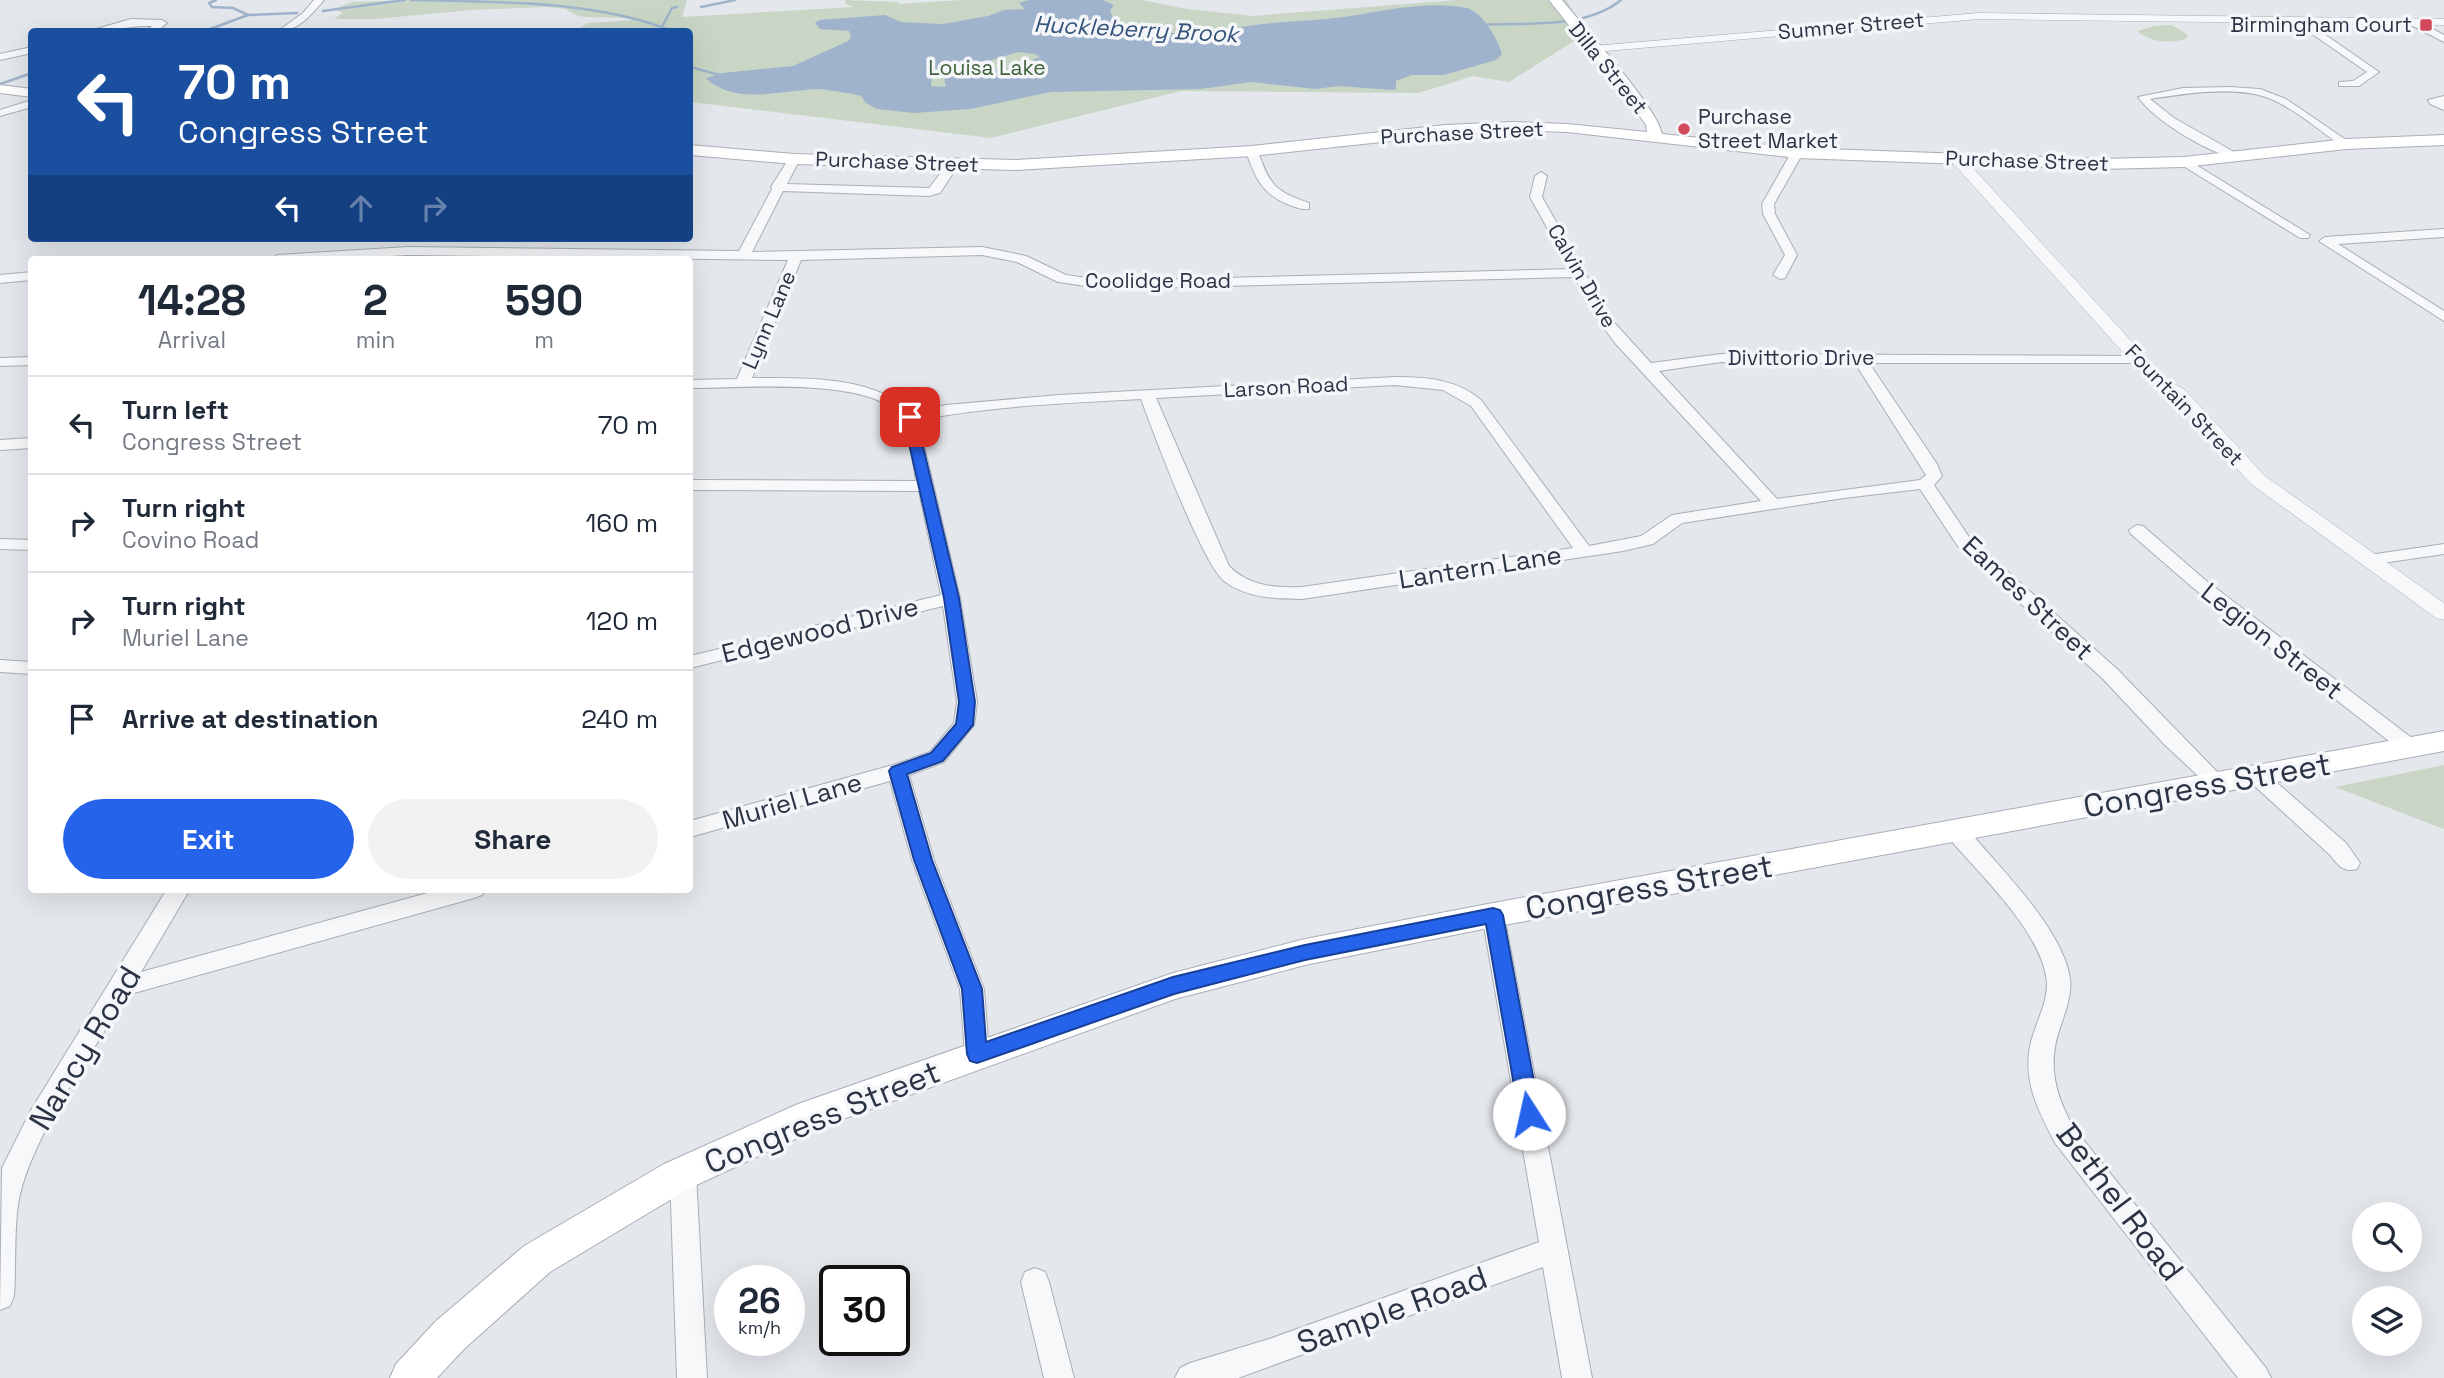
<!DOCTYPE html>
<style>
body{margin:0;font-family:"Space Grotesk",sans-serif;background:#f2f2f3;color:#1f2937;height:100vh;display:flex;flex-direction:column;font-size:26px;white-space:nowrap}
*{box-sizing:border-box;margin:0}
p{font-size:23px;color:#747a83}
.icon{flex:none;width:38px;height:38px;fill:none;stroke:currentColor;stroke-width:2;stroke-linecap:round;stroke-linejoin:round}
.map{position:relative;flex:1;overflow:hidden}
.drawer{position:absolute;left:28px;top:256px;width:665px;height:637px;display:flex;flex-direction:column;background:#fff;border-radius:7px;box-shadow:0 7px 28px #0002}
.drawer>*{flex:none}
.hud{position:absolute;left:28px;top:28px;width:665px;height:214px;border-radius:7px;box-shadow:0 7px 28px #0002;background:#1a4fa0;color:#fff;overflow:hidden}
.buttons{position:absolute;left:2352px;top:1202px;display:grid;gap:14px}
.buttons a{display:grid;place-items:center;width:70px;height:70px;border-radius:50%;background:#fff;box-shadow:0 7px 28px #0002;font-size:35px}
.speed{position:absolute;left:714px;top:1265px;display:flex;gap:14px;font-size:35px;font-weight:700;text-align:center}
.speed>*{display:grid;place-content:center;width:91px;height:91px;border-radius:50%;background:#fff;box-shadow:0 7px 28px #0002;line-height:1}
.speed small{font-size:18px;font-weight:400}
.speed .limit{border:4px solid #111;border-radius:10px;background:#fff;color:#111}
.pin{position:absolute;display:grid;place-items:center;width:60px;height:60px;color:#fff;margin:-30px;border-radius:14px;box-shadow:0 4px 10px #0006}
.me{position:absolute;width:77px;margin:-38px;rotate:350deg;stroke-linejoin:round;filter:drop-shadow(0 0 5px #0008)}
.turn{display:flex;align-items:center;gap:24px;height:147px;padding:0 35px;font-size:32px}
.turn .icon{width:91px;height:91px;stroke-width:2.5}
.turn b{display:block;font-size:49px;line-height:60px}
.lanes{display:flex;align-items:center;height:66px;padding:0 35px;background:#0003;justify-content:center;gap:35px;direction:ltr}
.lanes .off{opacity:.35}
.eta{display:flex;justify-content:space-evenly;align-items:center;height:119px;text-align:center}
.eta b{font-size:42px;font-weight:700;line-height:49px}
.button{display:flex;gap:14px;margin-top:auto;padding:14px 35px}
.button a{flex:1;height:80px;border-radius:42px;background:#2563eb;color:#fff;font-size:28px;font-weight:700;line-height:80px;text-align:center}
.button a+a{background:#f2f2f3;color:#1f2937}
ul{padding:0;list-style:none}
li{display:flex;align-items:center;gap:21px;height:98px;padding:0 35px;border-top:2px solid #e0e1e3}
li div{flex:1}
li b{display:block;font-size:26px}
li em{font-style:normal}
.map>svg:first-child{display:block}
.green{fill:#c9d6c5}
.water{fill:#9fb4cc;fill-rule:evenodd}
.lines{fill:none;stroke-linecap:round;stroke-linejoin:round}
.stream{stroke:#9fb4cc;stroke-width:2.5}
.minor-casing{stroke:#a9aeb7;stroke-width:2}
.tertiary-casing{stroke:#a9aeb7;stroke-width:1}
.secondary-casing{stroke:#a9aeb7;stroke-width:2}
.minor{fill:#f7f8fa;fill-rule:evenodd}
.tertiary{fill:#f7f8fa;fill-rule:evenodd}
.secondary{fill:#fff;fill-rule:evenodd}
.route{fill:#2563eb;stroke:#184099;stroke-width:2}
.poi-dot{fill:#d1495b;stroke:#f4f6f9;stroke-width:2.5}
.labels{text-anchor:middle;stroke-width:7;stroke-linejoin:round;paint-order:stroke}
.far-poi-label{font-size:21px;fill:#2b3445;stroke:#f4f6f9;text-anchor:end}
.far-street-label{font-size:21px;fill:#2b3445;stroke:#f4f6f9}
.far-park-label{font-size:21px;fill:#3f6138;stroke:#f4f6f9}
.far-water-label{font-size:23px;font-style:italic;fill:#34527a;stroke:#f4f6f9}
.street-label{font-size:26px;fill:#2b3445;stroke:#f4f6f9}
.near-street-label{font-size:32px;fill:#2b3445;stroke:#f4f6f9}
</style>
<div class="map">
<svg width="2444" height="1378" viewBox="0 0 2444 1378">
<rect width="100%" height="100%" fill="#e4e7ec"/>
<path class="green" d="M409,0h278l-5,17 172,-10 -8,-3 -1,-4 54,2 -1,2 64,-4h179l46,9 65,7 205,-16h109l21,33 -78,49 -36,-6 -55,17 -237,-2 -190,47 -301,-36v-70l-115,-1 13,-8 46,-3 -5,-2 -42,-1 -9,-1 -13,-7 -20,-2 -74,3 -97,9h-40l9,-6 -9,-4 18,-7z
M2172,25l16,10 -1,3c-16,7 -37,4 -50,-7l17,-5z
M2444,765v64l-109,-42z"/>
<path class="water" d="M1029,0h73l12,5 -4,5 2,6 16,13 27,-1 47,13c10,-1 15,-9 24,-11 39,-9 79,-8 118,-13 39,-6 84,-17 123,-9 16,5 31,31 35,46l-6,6 -52,15h-32l-16,6v8l-5,1 -52,-4 -24,3 -64,-7 -50,7 -150,3 -81,17 -56,4 -37,-4 -11,-6 -5,-7c-7,-2 -37,-7 -43,-7 -35,1 -85,17 -112,-11l16,-5 71,-7 55,-25 3,-4 -2,-6 -29,-2 -5,-6 4,-3 66,-5 16,7 42,2 45,-8 16,-6 21,-1 -6,-6zM1018,52l17,2 5,3 -34,12 -57,6 -5,4 2,8 -15,-1 1,-12 10,-9 50,-5z"/>
<g class="lines">
<path class="stream" d="M216,0l-7,3 3,4 21,1 15,7 49,-2
M411,0c88,2 183,0 264,32
M701,7l34,-7
M323,11l82,-11
M663,25l9,-17 5,-1
M1481,25c45,-3 103,5 140,-25
M202,32l46,-17
M690,67l30,8
M0,84l32,-11"/>
<g class="minor-casing">
<path id="minor" d="M314,0h10c-13,15 -27,32 -47,32l26,-19z
M2295,18h6l78,54 -20,14h-20v-4l14,-1 14,-9 -72,-50z
M131,19l31,1 5,3 -11,9h-11l7,-6c-23,-1 -44,6 -66,6z
M2409,20h6l29,15v7l-35,-18z
M32,47v6l-32,7v-6z
M2230,87l30,2 26,10 66,45 -10,2c-25,-17 -53,-43 -83,-51 -34,-8 -75,-1 -109,4l24,19 62,35v4l-4,1c-29,-9 -77,-37 -94,-61l45,-9z
M2444,96v14l-14,-6 -2,-4z
M32,100v7l-32,9v-6z
M1248,149l10,2c11,34 18,41 51,52v6c-8,1 -14,-2 -22,-5 -25,-10 -33,-28 -41,-53z
M1797,150l6,3 -29,51 1,10 22,41 -12,23 -5,1 -7,-4 12,-20 -22,-41 -1,-10 29,-51z
M794,156l6,3 -13,25 142,4 20,-26 10,2 -19,29 -11,3 -146,-5 -31,61 230,-5 44,9 40,19 42,6 462,-12 -40,-72 5,-21 6,-4 6,4 -5,21 69,122 40,44 70,-9 423,2 2,3 -2,3 -5,1h-270l68,101 5,12 -8,9 35,52 148,132 110,113 -3,5 -7,3 -7,-3 -46,-43 -61,-65 -146,-134 -37,-56 -76,9 -162,25 -29,21 -30,7 -321,48c-26,0 -56,-1 -78,-18 -22,-18 -71,-149 -83,-182 -74,4 -150,7 -223,21l42,178 17,104 -3,23 -30,37 -35,13 25,85 50,129 5,65 -3,8 -9,3 -9,-3 -3,-8 -5,-65 -48,-129 -22,-79 -200,56v-16l203,-56 37,-13 24,-29 3,-21 -14,-96 -253,62v-12l251,-61 -22,-104 -229,-1v-10l226,1c-2,-13 -8,-54 -14,-63 -29,-43 -165,-29 -212,-30v-8l47,-1 51,-119 -380,-5 -68,4h-69l6,-4 131,-8 331,4 33,-62 -1,-2 19,-30zM982,255l35,7 41,20 50,7 466,-12 24,43 17,23 146,158 -89,14 -31,21 -52,10 -108,-146c-25,-21 -54,-23 -86,-23l-336,18 -113,10 -33,7c-44,-37 -107,-34 -161,-34l49,-118zM1721,362l134,1 71,112 -6,5 -143,19 -118,-128zM1395,385l48,5 28,16 102,142 -271,39c-28,1 -53,-1 -73,-21l-73,-168z
M2180,160h8l122,75 -2,3h-8l-120,-74z
M2444,229v8l-106,7 106,67v10l-125,-80 6,-4z
M32,272v8l-32,3v-8z
M32,357v8l-32,1v-8z
M32,438v10l-32,2v-10z
M2137,525l6,1 61,53 213,163 3,5 -3,5h-14l-211,-165 -61,-53 -2,-4z
M0,539l32,1v10l-32,-1z
M2444,544v10l-75,11 -9,-5 9,-5z
M0,660l32,2v12l-32,-2z
M2255,768l7,2 84,73 14,20 -3,6c-14,4 -19,-4 -27,-14l-82,-75 -3,-5 3,-5z
M1956,823l8,2c32,39 98,102 106,153 2,16 -4,32 -9,47 -14,38 -7,67 12,102l193,241 5,10h-33l-183,-235c-19,-36 -36,-70 -21,-111 6,-18 16,-37 12,-56 -9,-49 -67,-102 -98,-139l-3,-6 3,-6z
M167,889h23l-49,83 301,-83h43l-3,6 -8,3 -347,97c-33,55 -100,148 -109,210 -4,29 -2,61 -4,91l-4,10 -10,4 2,-142 29,-58z
M1493,906l8,3 3,6 88,463h-30l-19,-111 -305,111h-63l5,-10 10,-5 79,-24 270,-97 -57,-327 3,-6z
M683,1162l9,3 4,9 11,204h-30l-7,-204 4,-9z
M1035,1268l10,4 4,10 25,96h-30l-23,-96 4,-10z"/>
</g>
<g class="tertiary-casing">
<path id="tertiary" d="M1979,13l465,6v6l-465,-6 -385,33 -6,-3 6,-3z
M1957,155l5,1 204,223 19,11 80,86 179,127v17l-8,-2 -185,-134 -78,-86 -19,-11 -202,-225v-6z"/>
</g>
<g class="secondary-casing">
<path id="secondary" d="M1549,0h13c20,25 96,108 100,134l135,14 303,11 84,-2 162,-18 98,-4v10l-98,4 -162,18 -84,2 -303,-11 -230,-26 -55,-2 -66,5 -194,21 -237,14 -221,-6 -104,-9v-10l104,9 221,6 237,-14 194,-21 66,-3 55,2 80,8 -1,-7 -11,-16z
M0,85l32,4v8l-32,-4z
M2444,731v20l-951,176 -188,38 -130,34 -354,128 -131,61 -140,84 -86,77 -27,29h-47l6,-14 40,-43 88,-75 140,-82 134,-60 375,-131 132,-34 188,-36z"/>
</g>
<use href="#minor" class="minor"/>
<use href="#tertiary" class="tertiary"/>
<use href="#secondary" class="secondary"/>
</g>
<path class="route" d="M910,413l6,4 43,181 16,104 -2,23 -30,36 -36,13 25,86 50,129 4,53 187,-65 132,-32 188,-37 7,2 3,5 37,199 -3,7 -8,3 -7,-3 -3,-7 -33,-190 -181,36 -131,34 -197,69 -7,-2 -3,-7 -5,-65 -48,-129 -25,-89 3,-4 39,-14 25,-29 3,-22 -15,-104 -41,-181z"/>
<g class="poi-dot">
<rect x="2419" y="18" width="14" height="14" rx="3.5"/>
<circle cx="1684" cy="129" r="7"/>
</g>
<g class="labels">
<g class="far-poi-label">
<text x="2412" y="32">Birmingham Court</text>
<text x="1698" y="124" text-anchor="start">Purchase<tspan x="1698" dy="24">Street Market</tspan></text>
</g>
<g class="far-street-label">
<text transform="translate(1851 26) rotate(-5)" y="7">Sumner Street</text>
<text transform="translate(1608 68) rotate(51)" y="7">Dilla Street</text>
<text transform="translate(1462 133) rotate(-3)" y="7">Purchase Street</text>
<text transform="translate(2027 161) rotate(2)" y="7">Purchase Street</text>
<text transform="translate(897 162) rotate(2)" y="7">Purchase Street</text>
<text transform="translate(1582 276) rotate(60)" y="7">Calvin Drive</text>
<text x="1158" y="288">Coolidge Road</text>
<text transform="translate(769 320) rotate(-67)" y="7">Lynn Lane</text>
<text x="1801" y="365">Divittorio Drive</text>
<text transform="translate(1286 387) rotate(-3)" y="7">Larson Road</text>
<text transform="translate(2184 405) rotate(46)" y="7">Fountain Street</text>
</g>
<g class="far-park-label">
<text x="987" y="75">Louisa Lake</text>
</g>
<g class="far-water-label">
<text transform="translate(1136 29) rotate(3)" y="8">Huckleberry Brook</text>
</g>
<g class="street-label">
<text transform="translate(1480 567) rotate(-9)" y="9">Lantern Lane</text>
<text transform="translate(2028 598) rotate(43)" y="9">Eames Street</text>
<text transform="translate(820 630) rotate(-14)" y="9">Edgewood Drive</text>
<text transform="translate(2272 641) rotate(38)" y="9">Legion Street</text>
<text transform="translate(792 801) rotate(-16)" y="9">Muriel Lane</text>
</g>
<g class="near-street-label">
<text transform="translate(2207 785) rotate(-10)" y="11">Congress Street</text>
<text transform="translate(1649 887) rotate(-10)" y="11">Congress Street</text>
<text transform="translate(85 1048) rotate(-59)" y="11">Nancy Road</text>
<text transform="translate(822 1117) rotate(-22)" y="11">Congress Street</text>
<text transform="translate(2120 1202) rotate(53)" y="11">Bethel Road</text>
<text transform="translate(1392 1310) rotate(-20)" y="11">Sample Road</text>
</g>
</g>
</svg>
<div class="buttons">
<a><svg class="icon" aria-label="search" viewBox="0 0 24 24"><circle cx="10" cy="10" r="6"/><path d="M15 15l6 6"/></svg></a>
<a><svg class="icon" aria-label="layers" viewBox="0 0 24 24"><path d="M12 4l9 5-9 5-9-5zM3 14l9 5 9-5"/></svg></a>
</div>
<div class="speed"><div>26<small>km/h</small></div><div class="limit">30</div></div>
<div class="pin" style="left:910px;top:417px;background:#d93025"><svg class="icon" aria-label="arrive" viewBox="0 0 24 24"><path d="M6 21V4h12l-3 4 3 4H6"/></svg></div>
<svg class="me" style="left:1529px;top:1114px" viewBox="-20 -20 40 40"><circle r="19" fill="#fff"/><path d="M0-13L10 11 0 6-10 11z" fill="#2563eb"/></svg>
<div class="hud">
<div class="turn"><svg class="icon" aria-label="left" viewBox="0 0 24 24"><path d="M17 20v-9H6M10 6l-5 5 5 5"/></svg><div><b>70 m</b>Congress Street</div></div>
<div class="lanes"><svg class="icon" aria-label="left" viewBox="0 0 24 24"><path d="M17 20v-9H6M10 6l-5 5 5 5"/></svg><svg class="icon off" aria-label="ahead" viewBox="0 0 24 24"><path d="M12 20V5M6 11l6-6 6 6"/></svg><svg class="icon off" aria-label="right" viewBox="0 0 24 24"><path d="M7 20v-9h11M14 6l5 5-5 5"/></svg></div>
</div>
<section class="drawer">
<div class="eta">
<div><b>14:28</b><p>Arrival</p></div>
<div><b>2</b><p>min</p></div>
<div><b>590</b><p>m</p></div>
</div>
<ul>
<li><svg class="icon" aria-label="left" viewBox="0 0 24 24"><path d="M17 20v-9H6M10 6l-5 5 5 5"/></svg><div><b>Turn left</b><p>Congress Street</p></div><em>70 m</em></li>
<li><svg class="icon" aria-label="right" viewBox="0 0 24 24"><path d="M7 20v-9h11M14 6l5 5-5 5"/></svg><div><b>Turn right</b><p>Covino Road</p></div><em>160 m</em></li>
<li><svg class="icon" aria-label="right" viewBox="0 0 24 24"><path d="M7 20v-9h11M14 6l5 5-5 5"/></svg><div><b>Turn right</b><p>Muriel Lane</p></div><em>120 m</em></li>
<li><svg class="icon" aria-label="arrive" viewBox="0 0 24 24"><path d="M6 21V4h12l-3 4 3 4H6"/></svg><div><b>Arrive at destination</b></div><em>240 m</em></li>
</ul>
<div class="button"><a>Exit</a><a>Share</a></div>
</section>
</div>
